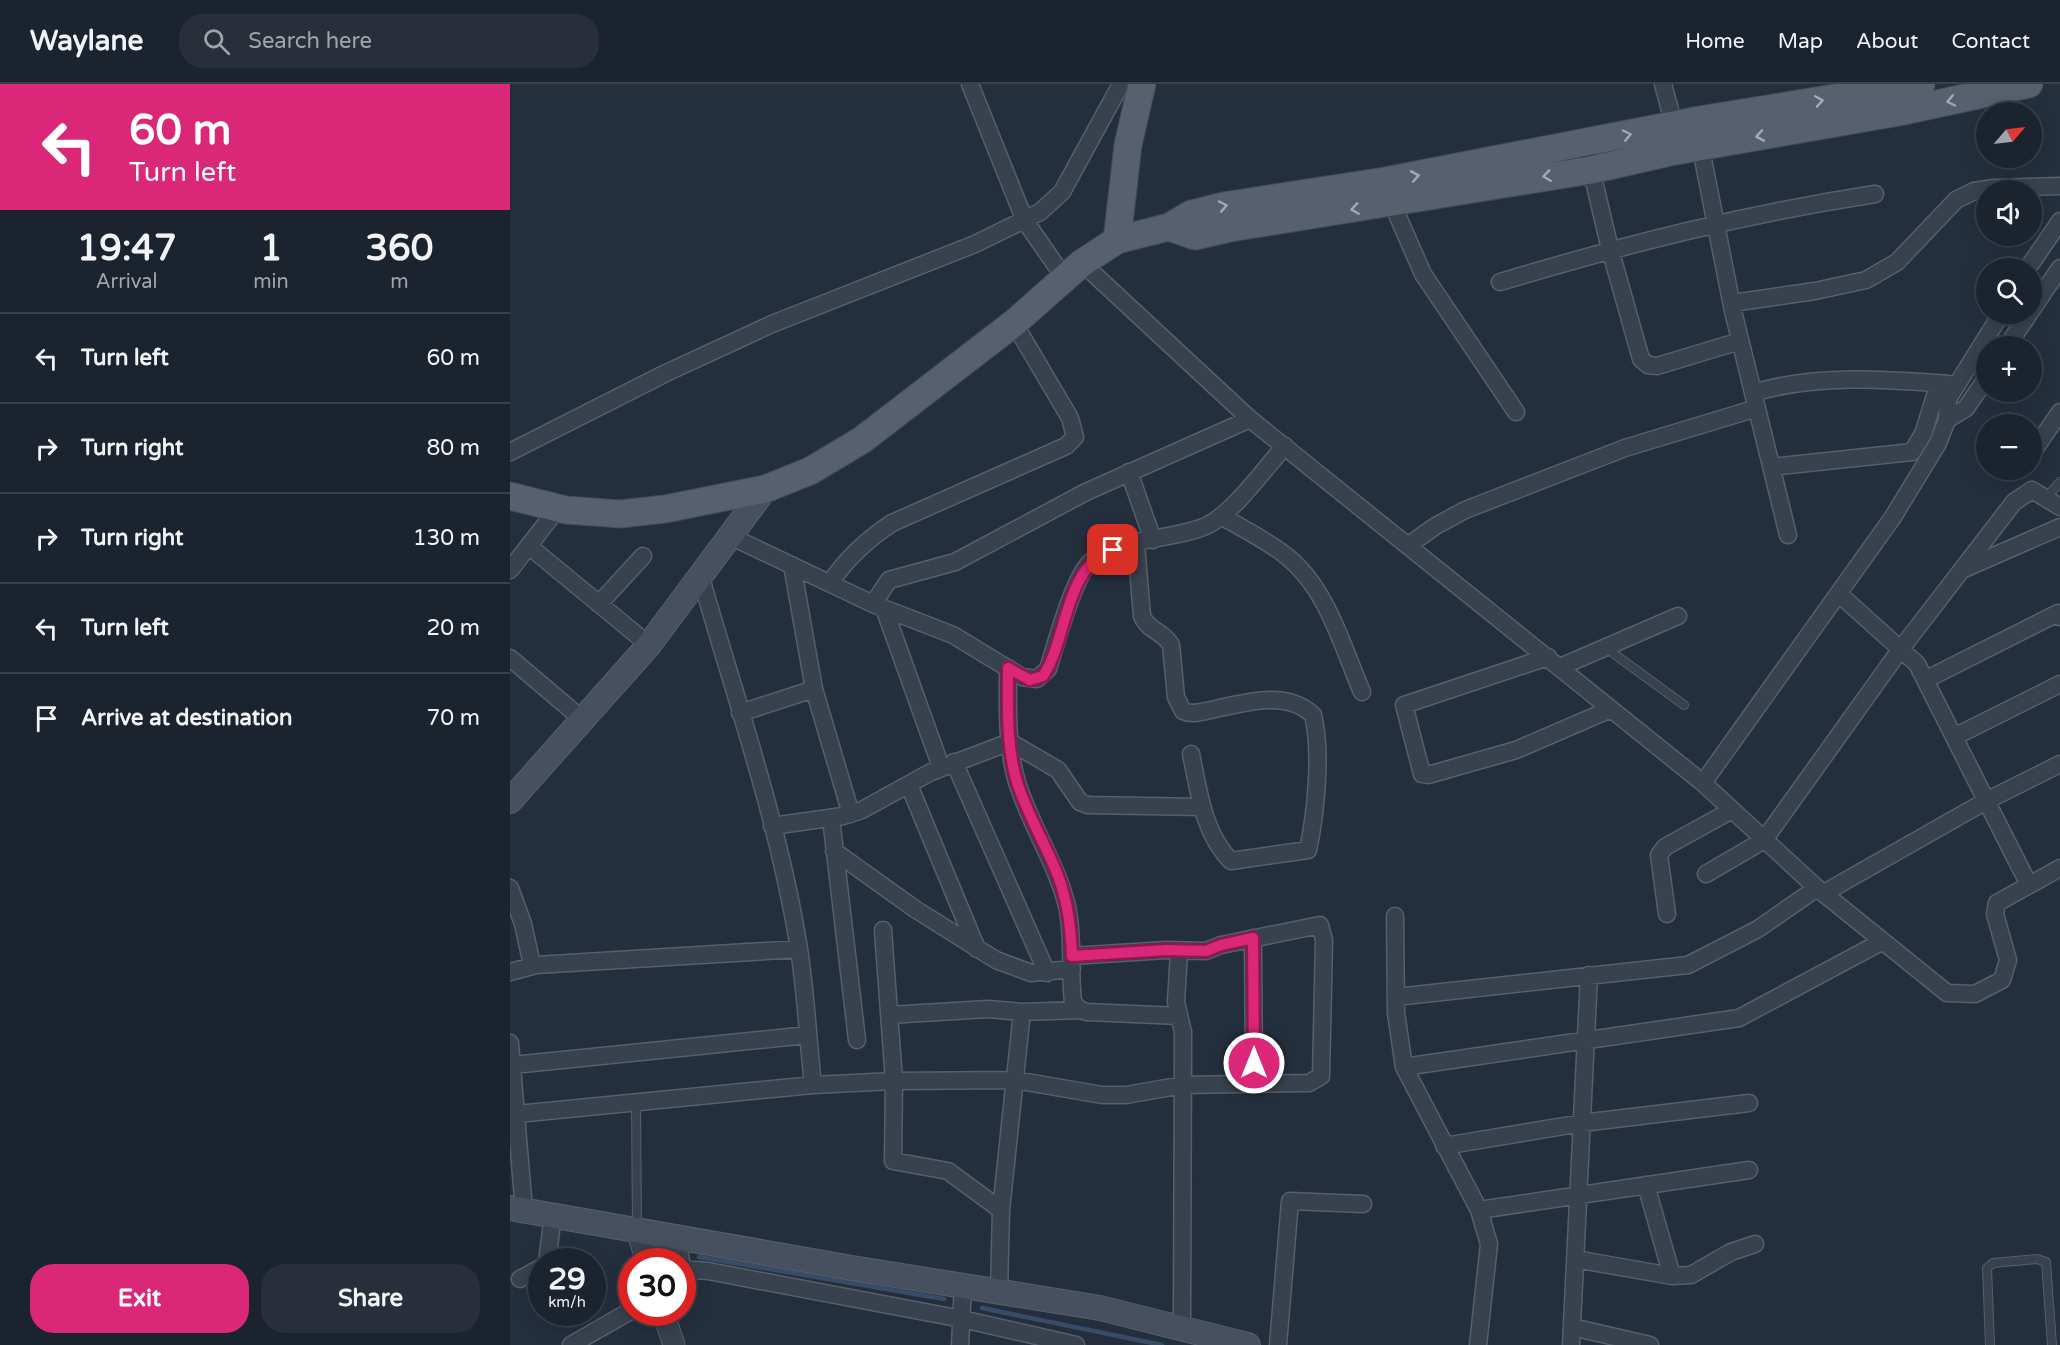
<!DOCTYPE html>
<meta charset="utf-8">
<style>
body{margin:0;font-family:"Varela Round",sans-serif;background:#282f3a;color:#f1f3f6;height:100vh;display:flex;flex-direction:column;font-size:22px;white-space:nowrap}
*{box-sizing:border-box;margin:0}
p{font-size:20px;color:#a0a4aa}
.icon{flex:none;width:33px;height:33px;fill:none;stroke:currentColor;stroke-width:2;stroke-linecap:round;stroke-linejoin:round}
.map{position:relative;flex:1;overflow:hidden}
.drawer{display:flex;flex-direction:column;background:#1b232e;width:510px}
.drawer>*{flex:none}
.banner{background:#db2777;color:#fff;overflow:hidden}
.needle{width:39px;rotate:62deg}
.buttons{position:absolute;left:1466px;top:18px;display:grid;gap:12px}
.buttons a{display:grid;place-items:center;width:66px;height:66px;border-radius:50%;background:#1b232e;box-shadow:0 3px 15px #0003,0 0 0 2px #39404a;font-size:30px}
.speed{position:absolute;left:18px;top:1164px;display:flex;gap:12px;font-size:30px;font-weight:700;text-align:center}
.speed>*{display:grid;place-content:center;width:78px;height:78px;border-radius:50%;background:#1b232e;box-shadow:0 3px 15px #0003,0 0 0 2px #39404a;line-height:1}
.speed small{font-size:15px;font-weight:400}
.speed .limit{border:9px solid #d22;background:#fff;color:#111}
.pin{position:absolute;display:grid;place-items:center;width:51px;height:51px;color:#fff;margin:-26px;border-radius:12px;box-shadow:0 3px 9px #0006}
.me{position:absolute;width:66px;margin:-33px;rotate:0deg;stroke-linejoin:round;filter:drop-shadow(0 0 4px #0008)}
.turn{display:flex;align-items:center;gap:21px;height:126px;padding:0 30px;font-size:27px}
.turn .icon{width:78px;height:78px;stroke-width:2.5}
.turn b{display:block;font-size:42px;line-height:51px}
.eta{display:flex;justify-content:space-evenly;align-items:center;height:102px;text-align:center}
.eta b{font-size:36px;font-weight:700;line-height:42px}
.primary-button{display:flex;gap:12px;margin-top:auto;padding:12px 30px}
.primary-button a{flex:1;height:69px;border-radius:24px;background:#db2777;color:#fff;font-size:24px;font-weight:700;line-height:69px;text-align:center}
.primary-button a+a{background:#282f3a;color:#f1f3f6}
ul{padding:0;list-style:none}
li{display:flex;align-items:center;gap:18px;height:90px;padding:0 30px;border-top:2px solid #39404a}
li div{flex:1}
li b{display:block;font-size:22px}
li em{font-style:normal}
header{display:flex;align-items:center;gap:36px;box-sizing:border-box;height:84px;padding:0 30px;background:#1b232e;border-bottom:2px solid #39404a}
header strong{font-size:28px}
nav{display:flex;gap:33px;margin-inline-start:auto;font-size:21px}
.search{width:420px;height:54px;background:#282f3a;display:flex;align-items:center;gap:15px;box-sizing:border-box;padding:0 21px;border-radius:24px;color:#a0a4aa;font-size:22px}
main{display:flex;flex:1;min-height:0}
.map>svg:first-child{display:block}
.lines{fill:none;stroke-linecap:round;stroke-linejoin:round}
.stream{stroke:#394c67;stroke-width:4.5}
.service-casing{stroke:#565f6c;stroke-width:10}
.minor-casing{stroke:#565f6c;stroke-width:19}
.tertiary-casing{stroke:#565f6c;stroke-width:23}
.secondary-casing{stroke:#565f6c;stroke-width:26}
.primary-casing{stroke:#414a57;stroke-width:29}
.service{stroke:#38414e;stroke-width:8}
.minor{stroke:#38414e;stroke-width:16}
.tertiary{stroke:#38414e;stroke-width:21}
.secondary{stroke:#465061;stroke-width:24}
.primary{stroke:#56606e;stroke-width:27}
.oneway{stroke:#a1aab7}
.route-casing{stroke:#8e194d;stroke-width:15}
.route{stroke:#db2777;stroke-width:10}
</style>
<header>
<strong>Waylane</strong>
<div class="search"><svg class="icon" aria-label="search" viewBox="0 0 24 24"><circle cx="10" cy="10" r="6"/><path d="M15 15l6 6"/></svg>Search here</div>
<nav><a>Home</a><a>Map</a><a>About</a><a>Contact</a></nav>
</header>
<main>
<section class="drawer">
<div class="banner">
<div class="turn"><svg class="icon" aria-label="left" viewBox="0 0 24 24"><path d="M17 20v-9H6M10 6l-5 5 5 5"/></svg><div><b>60 m</b>Turn left</div></div>
</div>
<div class="eta">
<div><b>19:47</b><p>Arrival</p></div>
<div><b>1</b><p>min</p></div>
<div><b>360</b><p>m</p></div>
</div>
<ul>
<li><svg class="icon" aria-label="left" viewBox="0 0 24 24"><path d="M17 20v-9H6M10 6l-5 5 5 5"/></svg><div><b>Turn left</b></div><em>60 m</em></li>
<li><svg class="icon" aria-label="right" viewBox="0 0 24 24"><path d="M7 20v-9h11M14 6l5 5-5 5"/></svg><div><b>Turn right</b></div><em>80 m</em></li>
<li><svg class="icon" aria-label="right" viewBox="0 0 24 24"><path d="M7 20v-9h11M14 6l5 5-5 5"/></svg><div><b>Turn right</b></div><em>130 m</em></li>
<li><svg class="icon" aria-label="left" viewBox="0 0 24 24"><path d="M17 20v-9H6M10 6l-5 5 5 5"/></svg><div><b>Turn left</b></div><em>20 m</em></li>
<li><svg class="icon" aria-label="arrive" viewBox="0 0 24 24"><path d="M6 21V4h12l-3 4 3 4H6"/></svg><div><b>Arrive at destination</b></div><em>70 m</em></li>
</ul>
<div class="primary-button"><a>Exit</a><a>Share</a></div>
</section>
<div class="map">
<svg width="1550" height="1261" viewBox="0 0 1550 1261">
<rect width="100%" height="100%" fill="#242f3e"/>
<g class="lines">
<path class="stream" d="M189,1173l245,42
M472,1224l180,37"/>
<g class="service-casing">
<path id="service" d="M1536,414l14,-16
M1096,564l78,57
M126,1018l1,126
M1480,1261l-3,-77 6,-5 44,-4 9,3 6,83"/>
</g>
<g class="minor-casing">
<path id="minor" d="M460,0l55,137 39,56
M1153,0l11,41
M1189,55l34,172 55,224
M1075,59l25,106 31,110 7,6 9,1 83,-25
M878,110l35,80 93,138
M572,179l168,156 453,364 114,105 130,105 28,1 27,-14 6,-20 -13,-46 2,-11 63,-35
M1518,184l32,-47
M990,198c127,-38 245,-68 375,-88
M1222,219l83,-12 51,-11 31,-18 59,-62 18,-9 20,-3 66,-2
M1521,227l29,-43
M1497,262l22,-32
M1243,309c62,-19 132,-14 196,-9
M1437,336l19,-12 20,-29
M0,368l156,-79 106,-49 203,-80 65,-32 22,-20 59,-108
M1522,369l28,-41
M1261,383l141,-15 11,-18 16,-51
M619,388l24,68
M711,432c21,12 45,24 64,39 42,32 57,91 77,137
M222,453l141,67 80,31 69,42 15,2 11,-10c8,-25 24,-85 39,-103 22,-29 88,-25 121,-41 27,-14 56,-56 77,-79
M626,460l6,72c6,15 21,15 29,29l5,52 7,14c9,4 18,1 28,-1 32,-7 75,-21 102,5 9,37 3,97 -5,135l-77,11c-28,-28 -32,-70 -40,-107
M899,461l25,-18 31,-17 160,-62 132,-40
M20,463l119,98
M282,481l22,124 37,125
M1454,485l96,-42
M0,486l48,-62
M191,494c35,122 78,245 98,371 7,45 9,91 14,136l81,-4 -1,80 55,10 53,39 -2,82
M320,499c17,-25 36,-43 62,-60l174,-77 9,-9 -5,-19 -56,-95
M1329,510l78,70 112,221
M89,520l44,-48
M363,520l16,-24 66,-18 131,-70 164,-73
M374,524l57,159
M1038,573l-144,48 18,69 6,1 88,-25 95,-41
M0,574l72,61
M1050,583l118,-51
M498,584c0,37 -2,78 9,114 13,43 39,80 50,124 7,31 2,64 6,96l7,8 7,2 92,4
M1415,596l133,-67 2,4
M230,629l74,-24
M1444,653l106,-53
M444,678l93,211
M1193,699l190,-266 45,-74 9,-23 1,-21 53,-85
M399,701l68,164
M321,734l26,222
M262,742l71,-10 19,-6 69,-38 79,-30 48,28 22,32 8,3 114,2
M324,767l81,58 81,51 35,13 41,-4
M1196,790l58,-34 136,-190 114,-148 18,-12 28,17
M0,804l13,36 9,41
M1314,809l162,-92 74,-37
M1157,830l-8,-59 6,-8 67,-37
M885,832l1,97 8,54 75,143 10,34 -11,101
M373,846l11,151 121,-1 87,15h24l57,-10 126,-2 12,-7 3,-136 -4,-15 -99,20 -15,6 -40,-1 -94,6
M743,854l1,145
M669,868l-3,50 7,30 -1,296
M0,888l26,-7 263,-16
M886,913l292,-32 70,-36 59,-41
M379,931l99,-6 34,3 58,-2
M0,959l14,167
M3,981l295,-30
M894,983l335,-49 144,-77
M7,1030l296,-29
M934,1062l138,-23 167,-20
M491,1126l21,-198
M969,1126l270,-40
M167,1153l4,25
M1065,1175l97,17 -26,-91
M37,1178l6,-47
M172,1185l26,2 254,48 114,26
M1162,1192l19,-1 40,-23 24,-8
M10,1195l22,-12
M1062,1243l78,18
M61,1261l61,-35
M450,1261l3,-59
M768,1261l12,-144 73,3
M1061,1261l18,-370"/>
</g>
<g class="tertiary-casing">
<path id="tertiary" d="M127,1146l10,32
M153,1228l11,33"/>
</g>
<g class="secondary-casing">
<path id="secondary" d="M0,717l139,-156 116,-156
M0,1124l342,60 248,40 148,37"/>
</g>
<g class="primary-casing">
<path id="primary" d="M659,143l26,9 35,-8 361,-58 79,-18 229,-40 130,-28
M607,156l52,-13 22,-13 32,-8 162,-25 314,-61 222,-36
M0,412l56,14 54,4 45,-5 100,-20 45,-18 52,-31 152,-117 68,-60 35,-23 11,-95 14,-61"/>
</g>
<use href="#service" class="service"/>
<use href="#minor" class="minor"/>
<use href="#tertiary" class="tertiary"/>
<use href="#secondary" class="secondary"/>
<use href="#primary" class="primary"/>
</g>
<defs><path id="oneway-chevron" d="M-2-3.5L2.5 0L-2 3.5" fill="none" stroke-width="1.6" stroke-linecap="round" stroke-linejoin="round" transform="scale(1.5)"/></defs>
<g class="oneway">
<use href="#oneway-chevron" transform="translate(1309 17) rotate(-9)"/>
<use href="#oneway-chevron" transform="translate(1441 17) rotate(168)"/>
<use href="#oneway-chevron" transform="translate(1117 51) rotate(-12)"/>
<use href="#oneway-chevron" transform="translate(1250 52) rotate(170)"/>
<use href="#oneway-chevron" transform="translate(905 92) rotate(-10)"/>
<use href="#oneway-chevron" transform="translate(1037 92) rotate(172)"/>
<use href="#oneway-chevron" transform="translate(713 122) rotate(-12)"/>
<use href="#oneway-chevron" transform="translate(845 125) rotate(172)"/>
</g>
<g class="lines">
<g class="route-casing">
<path id="route" d="M603,466c-50,18 -44,87 -70,126l-13,4 -22,-12c0,37 -2,78 9,114 9,29 25,56 37,84 13,29 17,59 18,90l95,-6 39,1 15,-6 32,-7 1,125"/>
</g>
<use href="#route" class="route"/>
</g>
</svg>
<div class="buttons">
<a><svg class="needle" viewBox="-14 -14 28 28"><path d="M0-13l5 13h-10z" fill="#e53935"/><path d="M0 13l5-13h-10z" fill="#a0a4aa"/></svg></a>
<a><svg class="icon" aria-label="sound" viewBox="0 0 24 24"><path d="M4 9h4l5-4v14l-5-4H4zM17 9q2 3 0 6"/></svg></a>
<a><svg class="icon" aria-label="search" viewBox="0 0 24 24"><circle cx="10" cy="10" r="6"/><path d="M15 15l6 6"/></svg></a>
<a>+</a>
<a>−</a>
</div>
<div class="speed"><div>29<small>km/h</small></div><div class="limit">30</div></div>
<div class="pin" style="left:603px;top:466px;background:#d93025"><svg class="icon" aria-label="arrive" viewBox="0 0 24 24"><path d="M6 21V4h12l-3 4 3 4H6"/></svg></div>
<svg class="me" style="left:744px;top:979px" viewBox="-20 -20 40 40"><circle r="17" fill="#db2777" stroke="#fff" stroke-width="3"/><path d="M0-11L8 9 0 5-8 9z" fill="#fff"/></svg>
</div>
</main>
